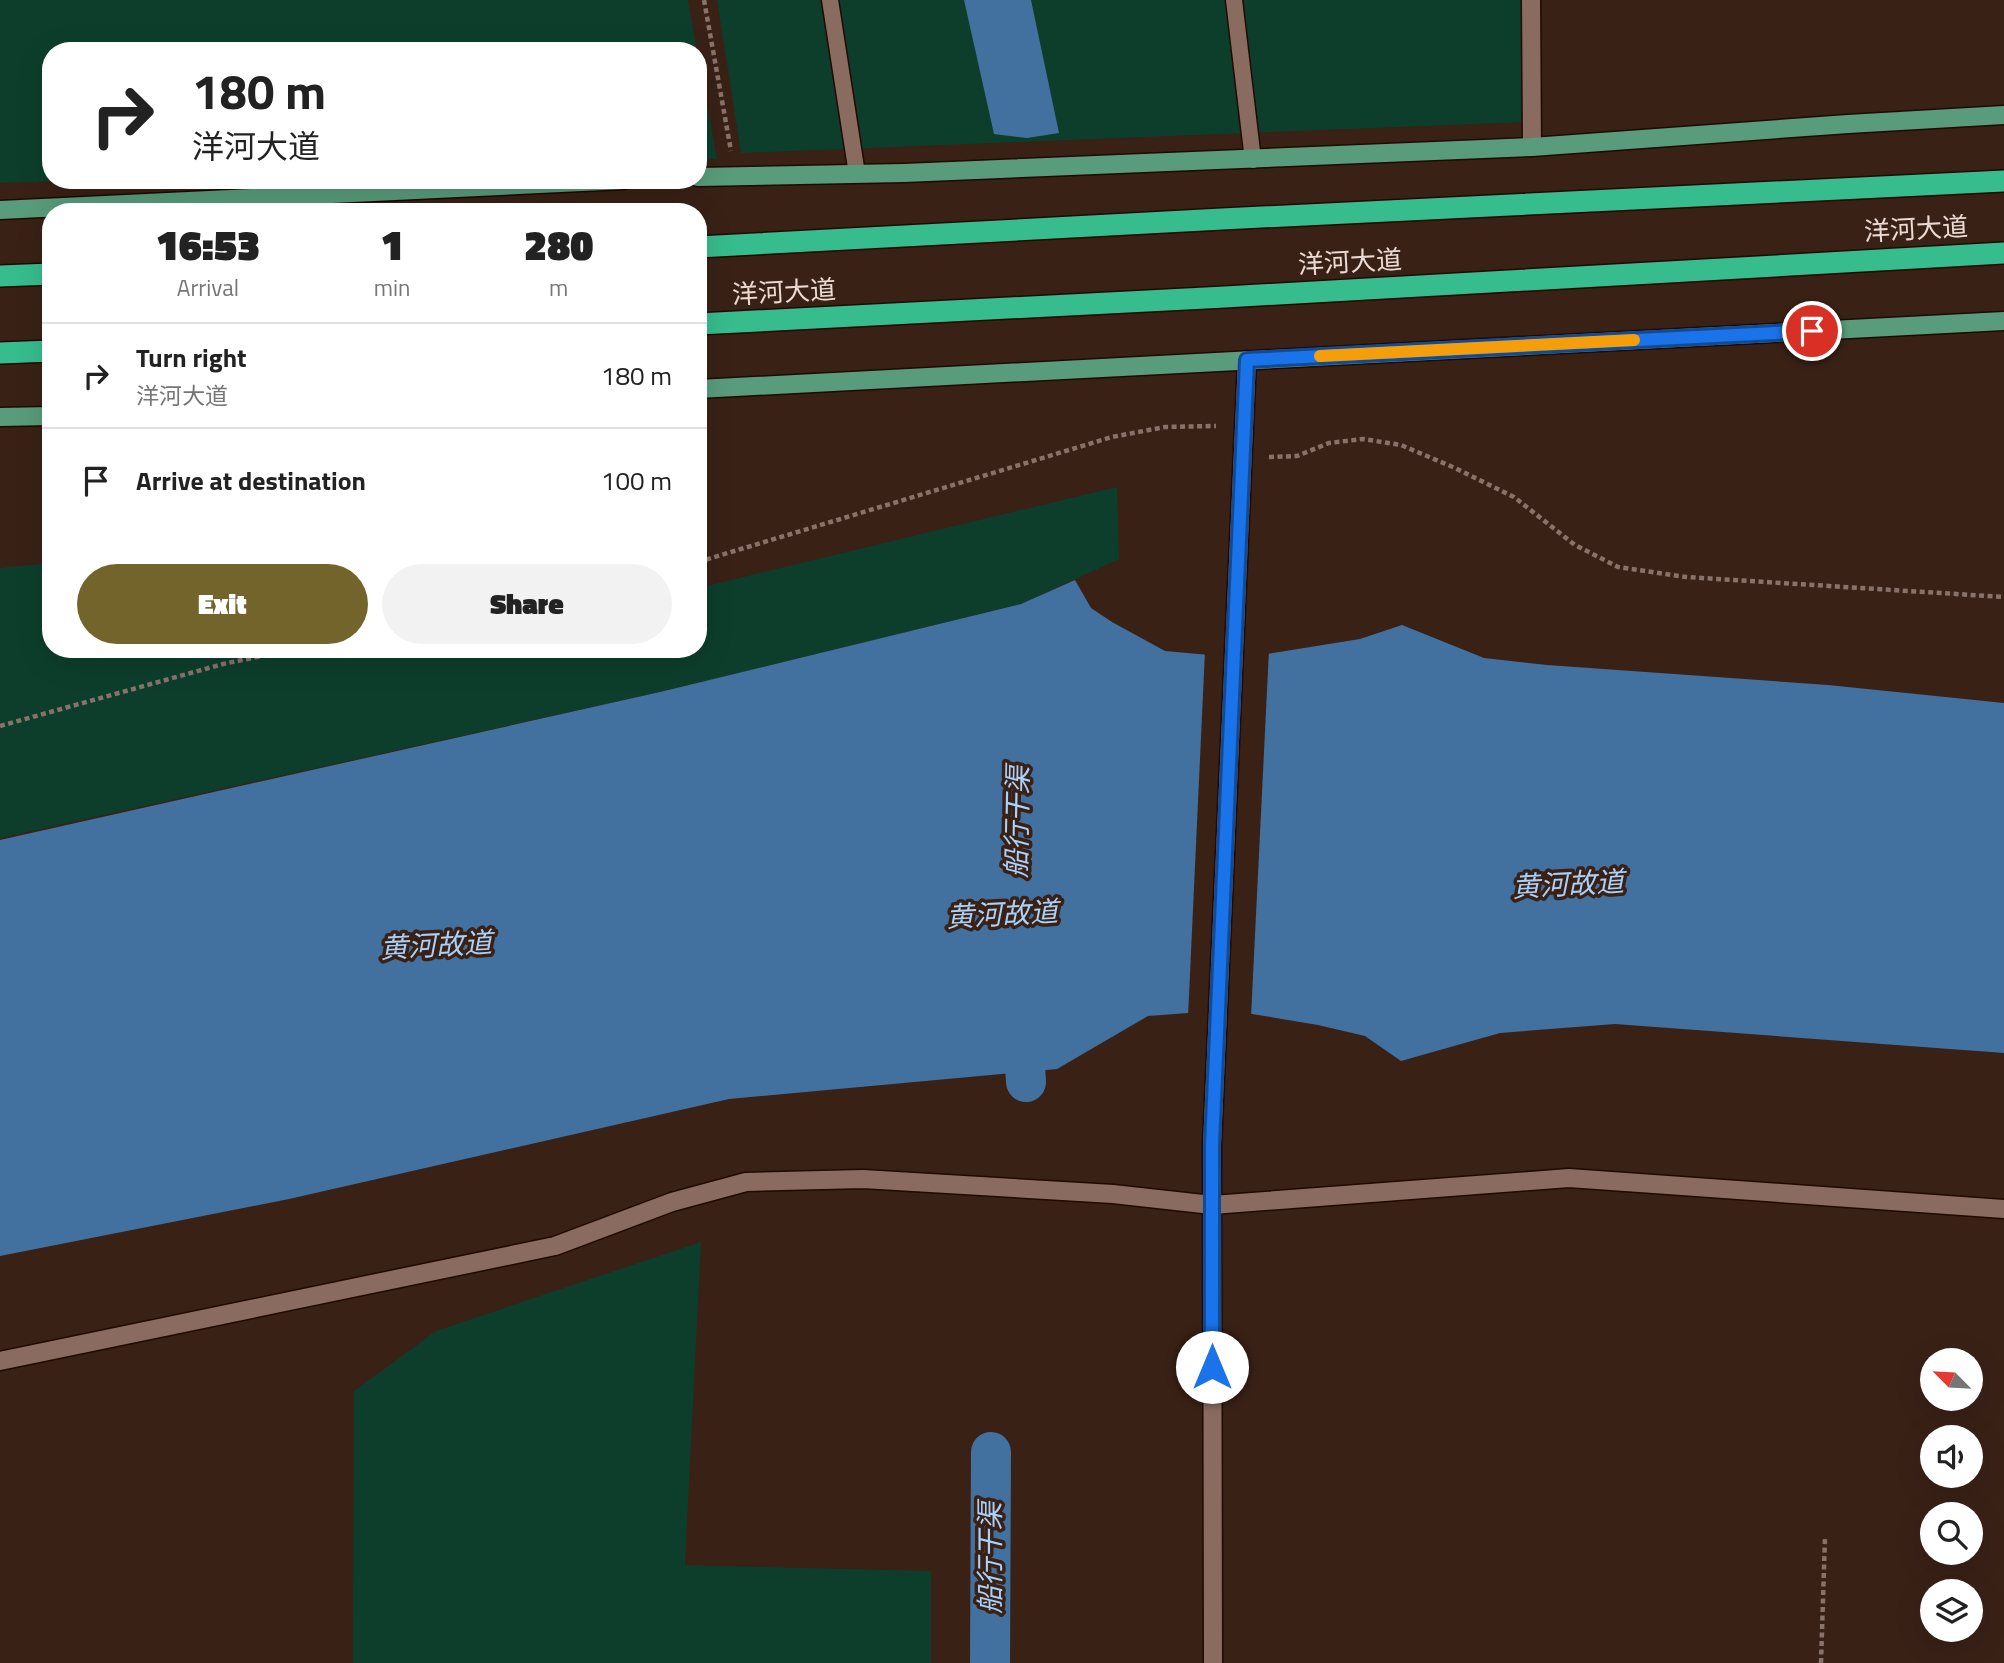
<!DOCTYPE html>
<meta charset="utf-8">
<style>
body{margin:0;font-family:"Titillium Web","Noto Sans SC",sans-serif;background:#f2f2f2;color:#222;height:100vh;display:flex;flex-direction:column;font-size:26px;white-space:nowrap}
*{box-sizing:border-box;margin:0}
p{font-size:23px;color:#767676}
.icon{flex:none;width:38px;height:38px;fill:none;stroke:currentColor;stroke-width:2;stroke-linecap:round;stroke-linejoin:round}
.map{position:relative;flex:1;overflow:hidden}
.drawer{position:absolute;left:42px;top:203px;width:665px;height:455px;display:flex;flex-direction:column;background:#fff;border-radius:28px;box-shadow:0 7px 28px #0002}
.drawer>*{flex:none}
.guide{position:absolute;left:42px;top:42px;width:665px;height:147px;border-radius:28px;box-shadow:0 7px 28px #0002;background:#fff;color:#222;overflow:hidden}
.needle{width:46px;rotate:294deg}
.controls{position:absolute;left:1920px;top:1348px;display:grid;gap:14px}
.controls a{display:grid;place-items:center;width:63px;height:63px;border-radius:50%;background:#fff;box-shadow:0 7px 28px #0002;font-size:35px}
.pin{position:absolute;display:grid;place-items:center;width:60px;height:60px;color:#fff;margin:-30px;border:4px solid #fff;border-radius:50%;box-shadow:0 2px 7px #0007}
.me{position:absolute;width:77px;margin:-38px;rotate:0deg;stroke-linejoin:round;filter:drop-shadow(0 0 5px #0008)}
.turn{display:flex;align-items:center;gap:24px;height:147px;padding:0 35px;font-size:32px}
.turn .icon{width:91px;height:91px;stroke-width:2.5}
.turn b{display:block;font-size:49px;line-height:60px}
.eta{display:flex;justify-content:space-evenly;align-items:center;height:119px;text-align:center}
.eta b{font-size:42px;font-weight:800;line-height:49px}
.primary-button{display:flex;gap:14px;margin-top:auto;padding:14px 35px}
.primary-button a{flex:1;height:80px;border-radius:42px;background:#73642b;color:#fff;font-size:28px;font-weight:800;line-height:80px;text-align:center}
.primary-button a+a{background:#f2f2f2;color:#222}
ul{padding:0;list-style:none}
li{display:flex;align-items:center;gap:21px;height:105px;padding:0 35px;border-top:2px solid #e0e0e0}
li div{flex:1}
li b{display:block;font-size:26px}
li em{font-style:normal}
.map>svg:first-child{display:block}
.green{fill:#0d3e2c}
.water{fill:#42719f}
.pier{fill:#392116}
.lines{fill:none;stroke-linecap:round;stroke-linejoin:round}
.canal{stroke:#42719f;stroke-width:40}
.lane-casing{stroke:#200a02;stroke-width:19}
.street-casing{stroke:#200a02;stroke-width:21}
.primary-casing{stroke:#200a02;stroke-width:21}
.highway-casing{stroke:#200a02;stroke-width:24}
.path{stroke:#88736a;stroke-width:4.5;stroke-dasharray:5 3.5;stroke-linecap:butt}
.lane{stroke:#896c5f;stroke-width:16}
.street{stroke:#896c5f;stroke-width:18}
.primary{stroke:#589c7b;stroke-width:18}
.highway{stroke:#37bc8d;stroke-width:21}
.route-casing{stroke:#114b97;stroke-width:18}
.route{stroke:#1a73e8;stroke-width:12}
.slow{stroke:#f59e0b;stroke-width:12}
.labels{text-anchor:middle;stroke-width:7;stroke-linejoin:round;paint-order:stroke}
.street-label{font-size:26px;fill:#ecdbd4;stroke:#392116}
.water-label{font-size:28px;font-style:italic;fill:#a9d1fa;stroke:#392116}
</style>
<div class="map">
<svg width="2004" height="1663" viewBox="0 0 2004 1663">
<rect width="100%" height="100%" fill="#392116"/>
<path class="green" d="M0,0h688l9,51h-646v129h36l-87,3z
M717,0h806l1,122 -783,31z
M698,55l19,104 -19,1z
M1117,487l2,72 -98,45 -361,88 -660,146v-270l51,-5v86h647v-61z
M701,1242l-16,323 246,6v92h-578l1,-272 82,-60z"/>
<path class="water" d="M964,0h67l28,133 -32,5 -33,-4z
M1075,580l16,28 21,14 53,29 78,7 117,-19 42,-14 82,33 63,7 281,20 176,18v350l-389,-29 -115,9 -99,28 -36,-25 -47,-11 -90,-15 -80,6 -91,53 -328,30 -440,100 -289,57v-416l660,-148 361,-88z"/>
<path class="pier" d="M1269,650l-18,367 -23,-4 -40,4 17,-366 38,4z"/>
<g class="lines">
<path class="canal" d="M1022,1018l4,64
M990,1663l1,-211"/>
<g class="lane-casing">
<path id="lane" d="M830,0l27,174
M1234,0l19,160"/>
</g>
<g class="street-casing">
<path id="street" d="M1531,0l1,147
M0,1361l555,-115 117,-44 74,-20 117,-3 250,15 99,11 357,-27 435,31
M1213,1663l-1,-518 35,-785"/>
</g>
<g class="primary-casing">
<path id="primary" d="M698,177l206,-4 628,-26 316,-23 156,-9
M0,210l624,-30
M698,389l1306,-68
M0,417l51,-1"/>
</g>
<g class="highway-casing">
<path id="highway" d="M698,247l524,-28 782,-38
M0,276l51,-2
M698,324l527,-27 779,-44
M0,353l51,-2"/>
</g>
<path class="path" d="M704,0l27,151
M1269,457l28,-1 32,-13 34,-4 38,6 54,23 59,29 61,48 43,22 68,10 318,20
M698,562l414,-125 53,-10 51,-1
M0,726l223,-62 72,-15
M1821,1663l4,-126"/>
<use href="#lane" class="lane"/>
<use href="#street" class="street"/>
<use href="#primary" class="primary"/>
<use href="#highway" class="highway"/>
</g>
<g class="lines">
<g class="route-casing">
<path id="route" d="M1212,1367v-222l35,-785 565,-29"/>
</g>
<use href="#route" class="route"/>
<path class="slow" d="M1320,356l314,-16"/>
</g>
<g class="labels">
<g class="street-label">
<text transform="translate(1916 229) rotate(-3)" y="9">洋河大道</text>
<text transform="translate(1350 262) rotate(-3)" y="9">洋河大道</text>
<text transform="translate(784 292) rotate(-3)" y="9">洋河大道</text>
</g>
<g class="water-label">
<text transform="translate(1017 822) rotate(-89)" y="10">船行干渠</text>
<text transform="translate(1568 884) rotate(-3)" y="10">黄河故道</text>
<text transform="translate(1002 914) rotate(-3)" y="10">黄河故道</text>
<text transform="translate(436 945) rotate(-3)" y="10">黄河故道</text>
<text transform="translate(990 1558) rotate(-90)" y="10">船行干渠</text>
</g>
</g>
</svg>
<div class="controls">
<a><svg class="needle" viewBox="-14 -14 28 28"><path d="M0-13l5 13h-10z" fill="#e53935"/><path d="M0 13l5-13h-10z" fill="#767676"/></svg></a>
<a><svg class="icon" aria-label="sound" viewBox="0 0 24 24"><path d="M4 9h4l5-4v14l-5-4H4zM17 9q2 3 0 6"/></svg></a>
<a><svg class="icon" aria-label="search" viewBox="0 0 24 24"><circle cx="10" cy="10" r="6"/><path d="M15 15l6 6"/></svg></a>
<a><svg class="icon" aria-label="layers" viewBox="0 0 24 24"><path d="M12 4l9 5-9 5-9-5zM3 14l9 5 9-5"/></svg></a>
</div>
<div class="pin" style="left:1812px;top:331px;background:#d93025"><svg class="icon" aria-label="arrive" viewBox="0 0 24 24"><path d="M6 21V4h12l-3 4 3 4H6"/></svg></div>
<svg class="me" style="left:1212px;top:1367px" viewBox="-20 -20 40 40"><circle r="19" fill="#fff"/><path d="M0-13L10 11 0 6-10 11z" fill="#1a73e8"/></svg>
<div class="guide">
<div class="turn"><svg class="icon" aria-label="right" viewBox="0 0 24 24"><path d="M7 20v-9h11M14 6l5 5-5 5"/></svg><div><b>180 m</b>洋河大道</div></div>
</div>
<section class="drawer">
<div class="eta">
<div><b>16:53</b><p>Arrival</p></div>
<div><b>1</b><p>min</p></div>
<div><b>280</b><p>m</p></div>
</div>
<ul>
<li><svg class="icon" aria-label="right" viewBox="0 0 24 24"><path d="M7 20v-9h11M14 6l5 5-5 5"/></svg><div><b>Turn right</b><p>洋河大道</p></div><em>180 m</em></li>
<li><svg class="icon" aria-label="arrive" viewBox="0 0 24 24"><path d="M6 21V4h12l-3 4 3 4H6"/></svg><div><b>Arrive at destination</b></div><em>100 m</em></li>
</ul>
<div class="primary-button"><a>Exit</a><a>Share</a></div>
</section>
</div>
